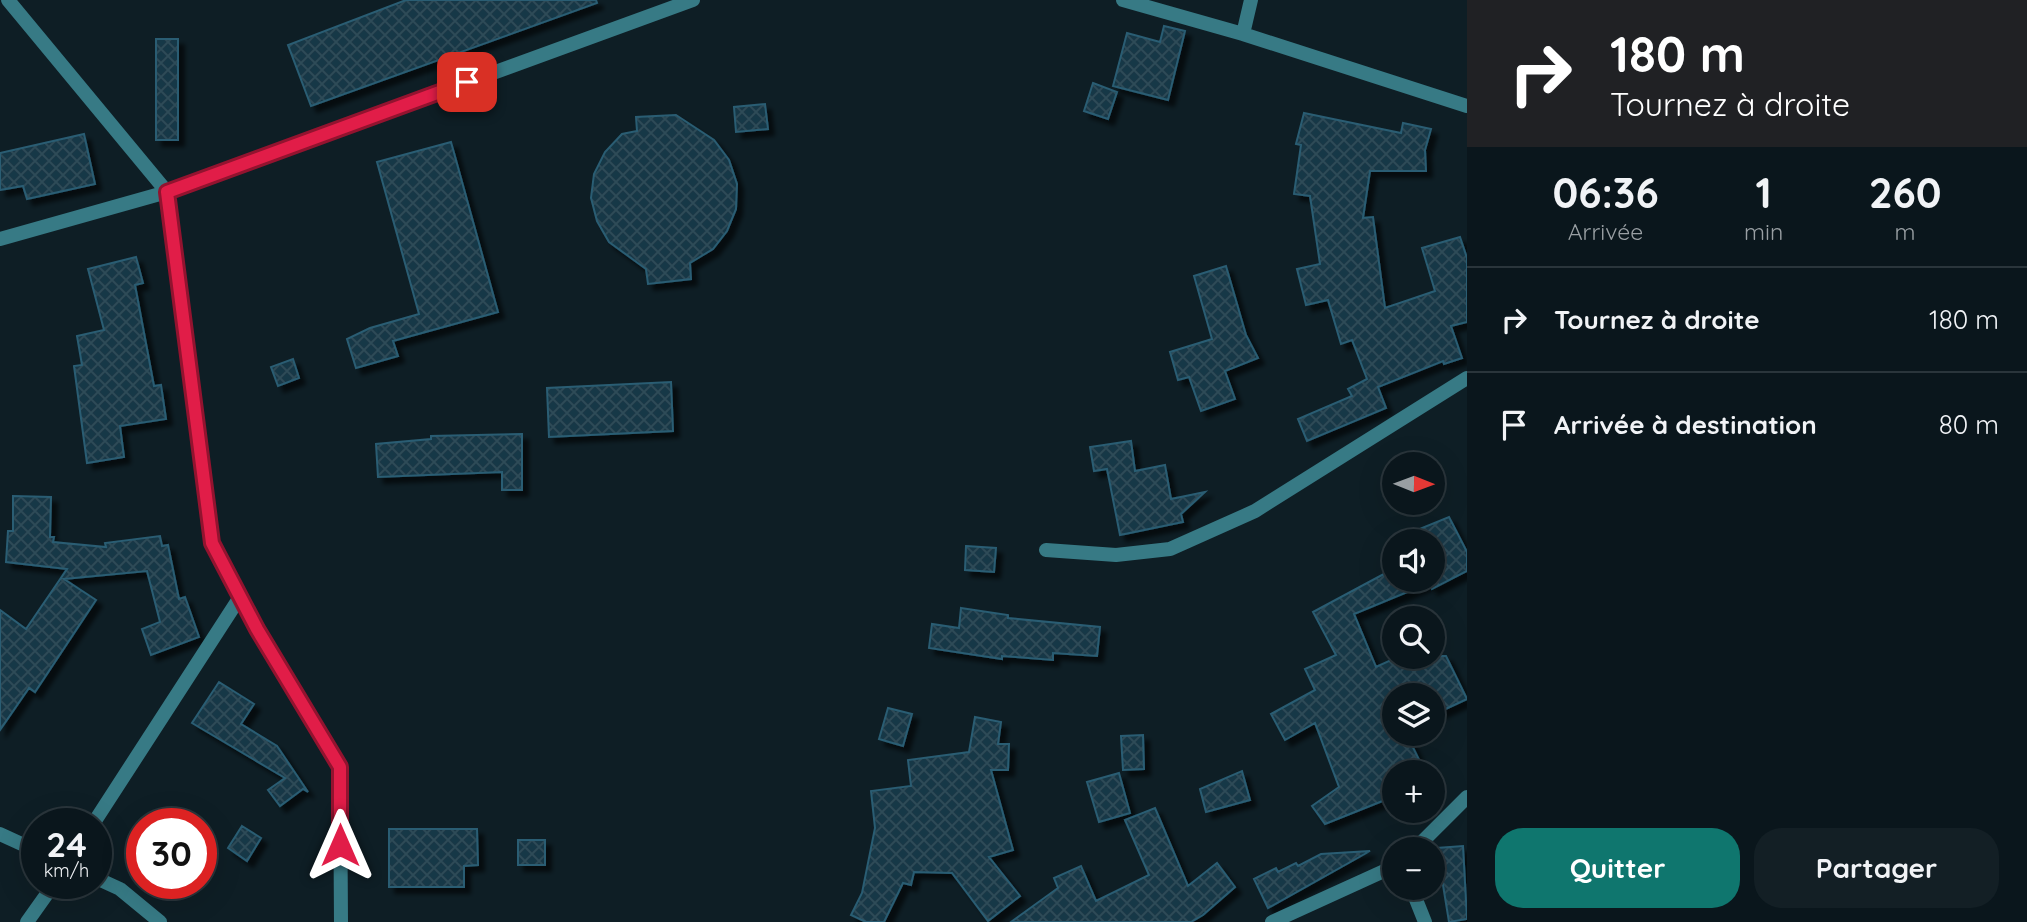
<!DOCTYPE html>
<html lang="fr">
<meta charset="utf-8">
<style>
body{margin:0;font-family:Quicksand,sans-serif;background:#131f25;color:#f1f3f6;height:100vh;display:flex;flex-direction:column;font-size:26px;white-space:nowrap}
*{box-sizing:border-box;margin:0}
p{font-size:23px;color:#999fa3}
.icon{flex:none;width:38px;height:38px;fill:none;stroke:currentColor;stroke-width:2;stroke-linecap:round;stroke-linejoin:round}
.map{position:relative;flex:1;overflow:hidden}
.side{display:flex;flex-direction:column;background:#0a161c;width:560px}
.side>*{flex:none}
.top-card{background:#202124;color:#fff;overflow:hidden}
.needle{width:46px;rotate:91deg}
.buttons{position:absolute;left:1382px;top:452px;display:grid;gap:14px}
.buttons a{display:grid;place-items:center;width:63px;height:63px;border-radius:50%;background:#0a161c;box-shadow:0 7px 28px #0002,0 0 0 2px #2a353b;font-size:35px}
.speed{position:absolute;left:21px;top:808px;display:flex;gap:14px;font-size:35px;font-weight:700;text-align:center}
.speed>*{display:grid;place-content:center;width:91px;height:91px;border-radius:50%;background:#0a161c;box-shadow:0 7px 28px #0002,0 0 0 2px #2a353b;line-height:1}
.speed small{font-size:18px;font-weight:400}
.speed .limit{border:10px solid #d22;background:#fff;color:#111}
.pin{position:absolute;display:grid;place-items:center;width:60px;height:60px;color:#fff;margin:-30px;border-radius:14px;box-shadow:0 4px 10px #0006}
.me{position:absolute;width:77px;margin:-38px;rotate:0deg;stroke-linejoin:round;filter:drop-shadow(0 0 5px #0008)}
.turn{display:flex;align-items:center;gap:24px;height:147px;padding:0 28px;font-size:32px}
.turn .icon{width:91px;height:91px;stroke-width:2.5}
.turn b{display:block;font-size:49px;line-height:60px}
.eta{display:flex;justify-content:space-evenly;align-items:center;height:119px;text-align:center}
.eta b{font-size:42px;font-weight:700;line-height:49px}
.cta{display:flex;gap:14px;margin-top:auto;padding:14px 28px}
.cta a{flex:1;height:80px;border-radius:28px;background:#0f766e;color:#fff;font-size:28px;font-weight:700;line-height:80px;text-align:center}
.cta a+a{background:#131f25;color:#f1f3f6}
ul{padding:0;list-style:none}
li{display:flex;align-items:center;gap:21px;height:105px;padding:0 28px;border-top:2px solid #2a353b}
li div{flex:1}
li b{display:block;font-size:26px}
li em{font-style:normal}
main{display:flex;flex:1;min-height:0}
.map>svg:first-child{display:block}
.building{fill:url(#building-cross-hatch);stroke:#2a5d73;stroke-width:2;filter:url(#shadow)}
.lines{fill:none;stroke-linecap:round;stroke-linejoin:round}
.minor{stroke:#377a85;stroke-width:14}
.route-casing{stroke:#92132f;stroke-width:18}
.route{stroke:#e11d48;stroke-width:12}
</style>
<main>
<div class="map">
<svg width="1467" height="922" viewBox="0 0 1467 922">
<defs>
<pattern id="building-cross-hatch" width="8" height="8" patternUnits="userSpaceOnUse" patternTransform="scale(1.75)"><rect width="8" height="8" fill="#193846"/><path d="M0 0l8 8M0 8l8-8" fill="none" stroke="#2f4c58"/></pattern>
<filter id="shadow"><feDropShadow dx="6" dy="6" stdDeviation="2" flood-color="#0009"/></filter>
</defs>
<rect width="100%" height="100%" fill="#0e1e25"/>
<path class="building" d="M406,0h190l1,3 -286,103 -23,-61z
M1164,26l21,5 -17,69 -55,-14 14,-53 33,9z
M156,39h22v101h-22z
M1093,83l24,9 -9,27 -24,-8z
M765,104l3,25 -32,3 -2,-25z
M1304,113l97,20 2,-10 28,6 -6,21 1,21h-56l-7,47 10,-1 12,91 50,-17 -13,-43 38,-11 7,21v64l-16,4 11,32 -18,6 -1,-3 -65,26 8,21 -79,33 -9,-22 54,-23 -4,-7 19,-10 -15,-39 -11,4 -13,-44 -22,5 -9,-36 23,-5 -10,-68 -16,-2 7,-49 -5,-1z
M676,115l38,25 15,20 8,24 -1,25 -9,22 -14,18 -23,14 1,16 -43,5 -2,-15 -37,-27 -12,-21 -6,-23 3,-24 11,-22 17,-18 15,-3 -1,-14z
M84,134l11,50 -68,15 -4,-13 -23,4v-37z
M451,142l47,170 -105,29 5,15 -42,12 -9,-29 23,-11 49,-14 -42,-152z
M136,257l7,26 -8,2 19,101 7,-1 5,34 -46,7 4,31 -37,6 -13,-97 8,-1 -5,-29 27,-6 -16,-61z
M1226,266l20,69 12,23 -33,13 10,28 -34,12 -12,-34 -11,3 -8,-28 42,-13 -18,-63z
M293,359l6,19 -21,8 -7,-19z
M671,382l2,49 -124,6 -2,-49z
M522,434v56h-20v-18l-124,5 -2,-33 55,-5v-3z
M1131,441l4,30 30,-6 6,34 34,-7 -24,22 2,8 -63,13 -13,-66 -13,2 -4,-24z
M13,496l38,1 -1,40h4l-1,5 53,5 -1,-4 55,-7 2,10 6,-1 11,54 6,-2 14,40 -48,18 -9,-26 18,-7 -13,-51 -83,8 32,21 -61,92 -6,-4 -29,42v-120l26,19 41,-60 -61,-7 2,-31h5z
M1449,517l18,35v19l-35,18 -3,-6 -75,31 22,53 24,-11h46l21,43 -34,16v-20h-38v38h11l19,39h-30v24l-70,28 -13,-18 27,-19 -24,-64 -30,17 -14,-26 44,-24 -10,-21 31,-14 -23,-43 82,-44v11h38v-38h-38v14l-5,-14z
M966,546l30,2 -2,24 -29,-2z
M961,608l47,7v3l92,9 -3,29 -44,-3v7l-51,-4v3l-73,-11 3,-24 27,4z
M219,682l35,22 -13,20 36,22 31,46 -5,-3 -23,17 -12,-16 17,-12 -93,-55z
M888,708l24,6 -9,32 -24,-7z
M975,717l26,5 -3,22h11l-1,26h-17l22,80 -24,7 31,39 -32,25 -36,-48 -38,-1 -3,13 -8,-2 -19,39h-18l-15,-7 11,-22 13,-65 -4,-37 40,-5 -3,-26 61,-8z
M1143,735l1,34 -21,1 -2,-34z
M1242,771l8,29 -44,12 -6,-23z
M1119,773l11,40 -31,9 -12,-40z
M1155,808l33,78 29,-23 18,24 -32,28 -12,7h-180l47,-34 -4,-10 27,-12 15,35 53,-26 -24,-55z
M242,826l19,12 -14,23 -19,-13z
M389,829h88l1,36 -14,1v21h-75z
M518,840h27v25h-27z
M1463,846l4,73 -18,3 -12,-74z
M1370,851l-102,57 -14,-29 22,-11 2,4 18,-9 2,3 23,-12z"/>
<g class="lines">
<path class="minor" d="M8,0l159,192 45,351 45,86 83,138 1,155
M1123,0l120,34 224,72
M1243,34l8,-34
M0,239l167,-47 526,-192
M1046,550l70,5 54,-6 85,-38 212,-133
M93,824l147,-227
M0,834l37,17
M1415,849l52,-52
M96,878l24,11 40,33
M1411,887l14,35
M27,922l27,-38
M1272,922l123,-56"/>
</g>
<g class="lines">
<g class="route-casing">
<path id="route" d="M340,845v-78l-83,-138 -45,-86 -45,-351 300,-110"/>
</g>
<use href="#route" class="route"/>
</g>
</svg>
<div class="buttons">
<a><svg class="needle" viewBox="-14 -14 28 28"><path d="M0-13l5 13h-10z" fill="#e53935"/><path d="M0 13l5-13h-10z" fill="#999fa3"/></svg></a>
<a><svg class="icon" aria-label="sound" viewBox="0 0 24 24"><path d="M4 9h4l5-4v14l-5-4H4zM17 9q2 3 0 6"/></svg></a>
<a><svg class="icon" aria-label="search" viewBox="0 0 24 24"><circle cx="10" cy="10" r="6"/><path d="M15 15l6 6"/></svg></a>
<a><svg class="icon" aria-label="layers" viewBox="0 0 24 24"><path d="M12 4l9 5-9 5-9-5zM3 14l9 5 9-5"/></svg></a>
<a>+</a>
<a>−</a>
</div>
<div class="speed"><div>24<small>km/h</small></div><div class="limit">30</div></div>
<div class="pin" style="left:467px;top:82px;background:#d93025"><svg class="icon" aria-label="arrive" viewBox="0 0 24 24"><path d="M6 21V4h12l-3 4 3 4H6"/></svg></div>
<svg class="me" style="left:340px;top:845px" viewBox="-20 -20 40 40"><path d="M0-17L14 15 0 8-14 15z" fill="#e11d48" stroke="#fff" stroke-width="4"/></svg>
</div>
<section class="side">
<div class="top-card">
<div class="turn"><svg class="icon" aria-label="right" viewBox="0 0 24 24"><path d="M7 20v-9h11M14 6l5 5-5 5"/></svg><div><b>180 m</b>Tournez à droite</div></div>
</div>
<div class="eta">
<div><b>06:36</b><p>Arrivée</p></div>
<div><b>1</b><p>min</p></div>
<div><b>260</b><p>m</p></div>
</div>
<ul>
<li><svg class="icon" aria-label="right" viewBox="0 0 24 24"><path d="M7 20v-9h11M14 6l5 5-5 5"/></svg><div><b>Tournez à droite</b></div><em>180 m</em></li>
<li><svg class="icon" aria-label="arrive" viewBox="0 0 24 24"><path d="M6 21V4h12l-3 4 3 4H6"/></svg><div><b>Arrivée à destination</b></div><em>80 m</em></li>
</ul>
<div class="cta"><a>Quitter</a><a>Partager</a></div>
</section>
</main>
